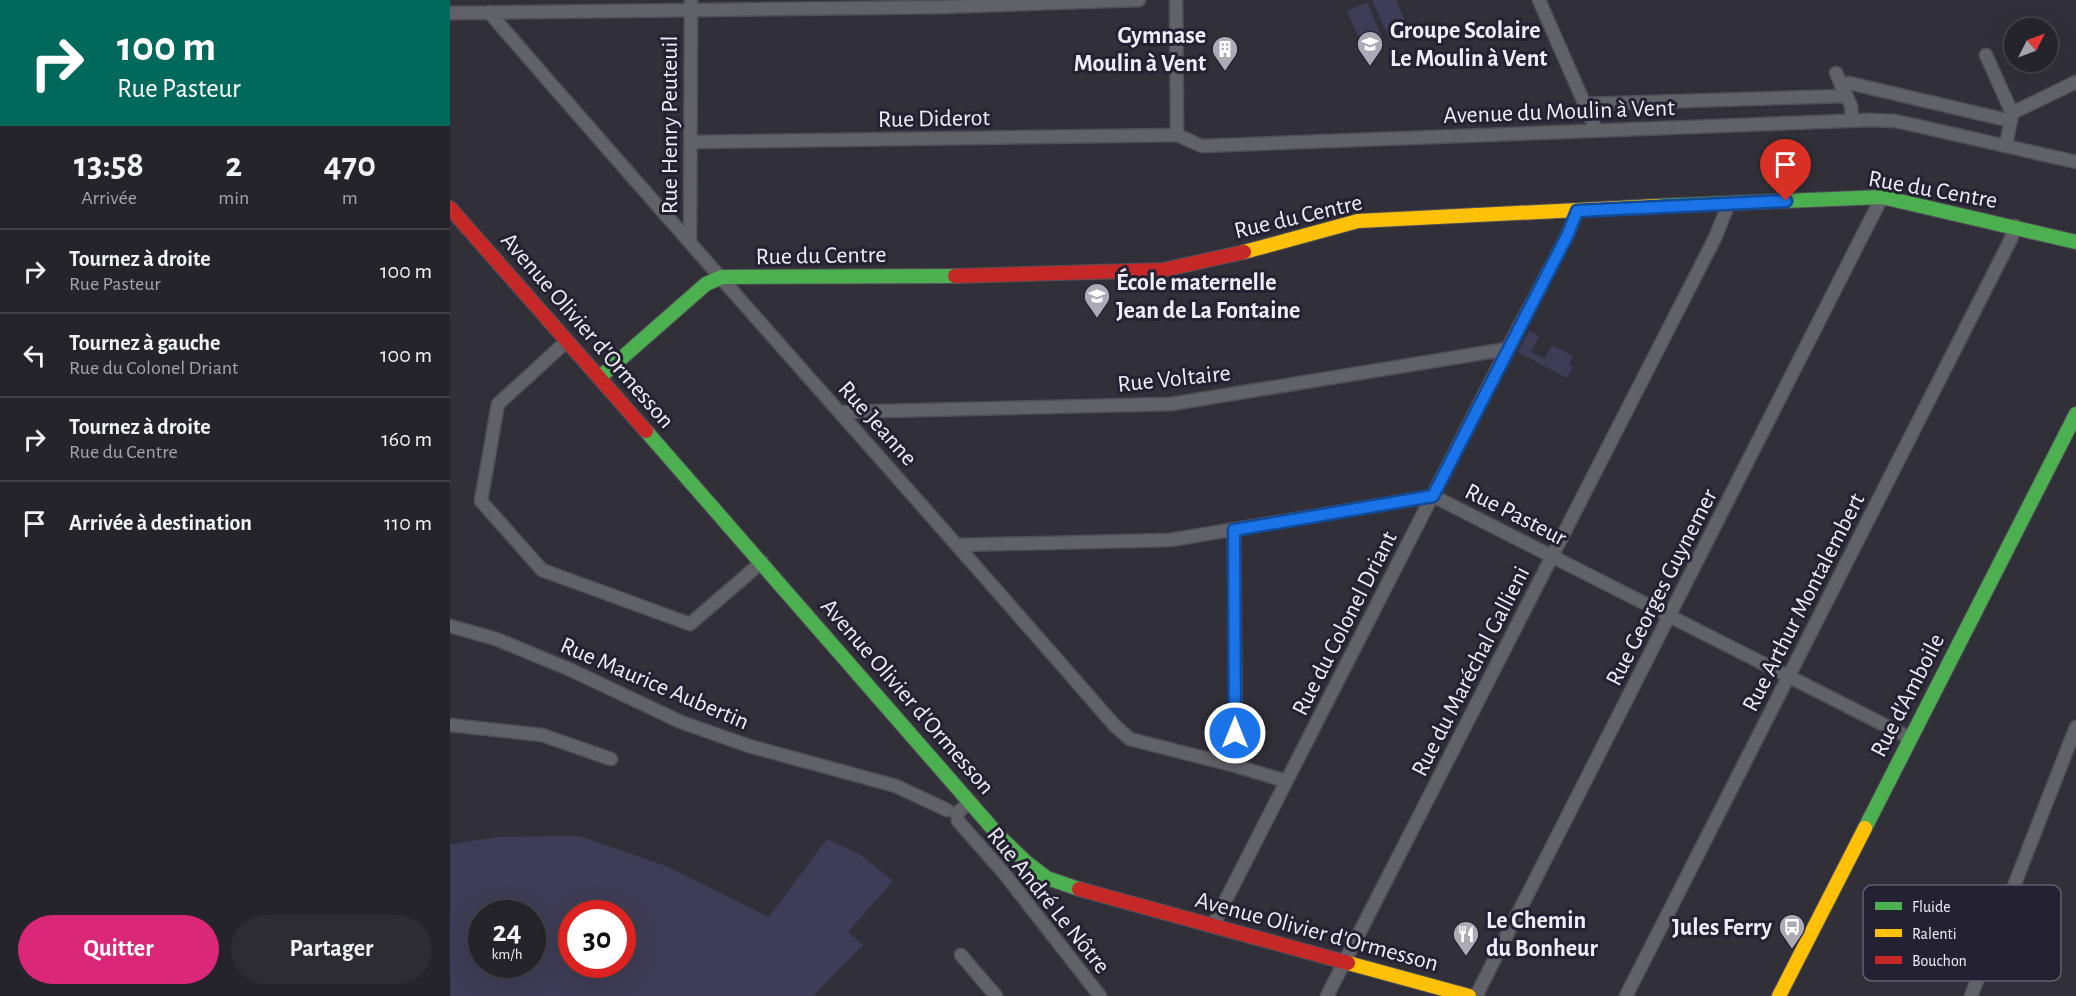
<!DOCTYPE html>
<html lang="fr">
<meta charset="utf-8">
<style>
body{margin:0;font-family:"Alegreya Sans",sans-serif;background:#2d2c33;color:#f1f3f6;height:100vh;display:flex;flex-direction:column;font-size:22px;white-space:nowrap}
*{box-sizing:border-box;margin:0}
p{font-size:20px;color:#a3a4a9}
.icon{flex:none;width:33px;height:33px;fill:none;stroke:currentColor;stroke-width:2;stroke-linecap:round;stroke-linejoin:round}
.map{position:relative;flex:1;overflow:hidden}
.side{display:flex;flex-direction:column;background:#25242b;width:450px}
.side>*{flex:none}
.guide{background:#00695c;color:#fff;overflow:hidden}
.needle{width:39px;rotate:48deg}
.controls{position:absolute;left:1554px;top:18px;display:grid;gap:12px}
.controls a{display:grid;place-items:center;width:54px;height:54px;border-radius:50%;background:#25242b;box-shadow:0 6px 24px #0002,0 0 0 2px #424147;font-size:30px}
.speed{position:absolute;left:18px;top:900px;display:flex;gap:12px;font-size:30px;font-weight:700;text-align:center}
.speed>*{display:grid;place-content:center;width:78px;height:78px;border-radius:50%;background:#25242b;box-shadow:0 6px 24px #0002,0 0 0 2px #424147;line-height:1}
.speed small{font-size:15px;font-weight:400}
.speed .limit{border:9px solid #d22;background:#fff;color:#111}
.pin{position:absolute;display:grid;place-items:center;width:51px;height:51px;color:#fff;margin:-62px -26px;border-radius:50% 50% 50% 0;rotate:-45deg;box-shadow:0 0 6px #0007}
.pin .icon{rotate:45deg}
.me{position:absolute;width:66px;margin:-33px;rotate:0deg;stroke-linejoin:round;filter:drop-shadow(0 0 4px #0008)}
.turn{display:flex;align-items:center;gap:21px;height:126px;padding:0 18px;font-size:27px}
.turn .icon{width:78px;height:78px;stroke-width:2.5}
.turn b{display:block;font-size:42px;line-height:51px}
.eta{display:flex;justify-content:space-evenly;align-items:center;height:102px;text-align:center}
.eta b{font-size:36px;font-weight:600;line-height:42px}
.primary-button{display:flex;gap:12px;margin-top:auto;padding:12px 18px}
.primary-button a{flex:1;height:69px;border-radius:36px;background:#db2777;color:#fff;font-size:24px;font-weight:600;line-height:69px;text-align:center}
.primary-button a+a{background:#2d2c33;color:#f1f3f6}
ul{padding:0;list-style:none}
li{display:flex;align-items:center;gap:18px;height:84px;padding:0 18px;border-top:2px solid #424147}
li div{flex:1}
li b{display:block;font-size:22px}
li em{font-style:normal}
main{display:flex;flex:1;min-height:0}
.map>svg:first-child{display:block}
.green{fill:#3f3c57;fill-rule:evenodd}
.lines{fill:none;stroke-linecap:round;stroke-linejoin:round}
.street-casing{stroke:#504f57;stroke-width:15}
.fast-casing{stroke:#504f57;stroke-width:16}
.slow-casing{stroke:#504f57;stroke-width:16}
.jam-casing{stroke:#504f57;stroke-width:16}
.street{stroke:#616168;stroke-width:12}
.fast{stroke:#4caf50;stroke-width:14}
.slow{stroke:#ffc107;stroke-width:14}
.jam{stroke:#c62828;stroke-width:14}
.route-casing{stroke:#114b97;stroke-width:15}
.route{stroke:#1a73e8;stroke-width:10}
.labels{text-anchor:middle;stroke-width:6;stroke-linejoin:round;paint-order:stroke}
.poi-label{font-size:24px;font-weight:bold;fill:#eeedf8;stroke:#242232;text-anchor:start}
.street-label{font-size:24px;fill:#eeedf8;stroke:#242232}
.key{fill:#242232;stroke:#615f6d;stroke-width:1.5}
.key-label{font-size:16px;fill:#eeedf8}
</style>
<main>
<section class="side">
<div class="guide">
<div class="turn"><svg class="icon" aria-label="right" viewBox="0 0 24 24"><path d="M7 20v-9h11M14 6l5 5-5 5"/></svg><div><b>100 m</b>Rue Pasteur</div></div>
</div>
<div class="eta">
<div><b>13:58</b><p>Arrivée</p></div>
<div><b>2</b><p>min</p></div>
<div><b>470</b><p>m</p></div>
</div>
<ul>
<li><svg class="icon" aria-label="right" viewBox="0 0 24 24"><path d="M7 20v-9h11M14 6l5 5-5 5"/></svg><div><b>Tournez à droite</b><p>Rue Pasteur</p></div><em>100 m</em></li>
<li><svg class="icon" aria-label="left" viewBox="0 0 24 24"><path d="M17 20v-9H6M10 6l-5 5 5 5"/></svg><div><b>Tournez à gauche</b><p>Rue du Colonel Driant</p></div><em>100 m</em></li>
<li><svg class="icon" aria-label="right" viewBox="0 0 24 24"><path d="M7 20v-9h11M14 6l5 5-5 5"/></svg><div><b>Tournez à droite</b><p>Rue du Centre</p></div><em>160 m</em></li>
<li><svg class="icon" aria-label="arrive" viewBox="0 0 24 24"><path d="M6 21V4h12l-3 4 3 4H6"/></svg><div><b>Arrivée à destination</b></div><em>110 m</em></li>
</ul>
<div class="primary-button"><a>Quitter</a><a>Partager</a></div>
</section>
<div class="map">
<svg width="1626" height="996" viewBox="0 0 1626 996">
<rect width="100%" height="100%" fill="#313039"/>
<path class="green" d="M922,0h24l13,31 -19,9z
M917,2l17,40 -19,9 -18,-40z
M1079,331l10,5 -8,16 14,7 7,-14 21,11 -4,8 4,3 -6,11 -49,-26z
M129,836l87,30 103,51 58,-78 34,16 32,26 -45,51 15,13 -50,51h-363v-152l49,-7zM32,914h50v50h-50zM122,914h50v50h-50z"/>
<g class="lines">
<g class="street-casing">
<path id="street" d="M726,0l1,135
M1089,0l57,130
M39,12c206,240 419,475 626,714l15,13 106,27 50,15
M0,13l491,-6 198,-7
M1536,55l26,58 -6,33
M1386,73l15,33 1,14
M1391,86l8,-3 162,38
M1134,104l262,-8
M1562,113l64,-31
M241,142l486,-7 25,11 668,-26 25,1 23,5 158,36
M240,241l1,-241
M117,341l-69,63 -17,97 61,69 148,54 72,-62
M391,412l330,-8 336,-55
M784,530l2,236
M508,545l212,-5 263,-44 477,242
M0,626l46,13 75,31 110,52 68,24 147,40 51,24
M0,725l92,10 69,24
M520,802l-13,11 1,8 45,51 97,124
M763,925l300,-587 55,-104 9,-23
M511,955l35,41
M877,996l388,-758 14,-35
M1026,996l406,-799
M1176,996l385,-757 4,-13
M1521,996l105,-269"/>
</g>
<g class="fast-casing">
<path id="fast" d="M1208,206l224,-9 194,45
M150,377l106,-93 16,-7 233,-1
M196,431l354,406 26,25 21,16 32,11
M1415,828l211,-414"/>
</g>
<g class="slow-casing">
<path id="slow" d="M794,252l114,-31 300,-15
M898,963l121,33
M1329,996l86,-168"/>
</g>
<g class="jam-casing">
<path id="jam" d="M0,208l196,223
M505,276l208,-6 81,-18
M629,889l269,74"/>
</g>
<use href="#street" class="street"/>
<use href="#fast" class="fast"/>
<use href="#slow" class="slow"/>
<use href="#jam" class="jam"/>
</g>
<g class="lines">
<g class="route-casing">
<path id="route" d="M785,733l-1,-203 199,-34 135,-262 9,-23 209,-10"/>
</g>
<use href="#route" class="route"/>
</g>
<defs>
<g id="school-pin" transform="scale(1.35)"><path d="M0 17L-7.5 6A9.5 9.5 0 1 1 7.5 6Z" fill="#acabb5" stroke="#242232"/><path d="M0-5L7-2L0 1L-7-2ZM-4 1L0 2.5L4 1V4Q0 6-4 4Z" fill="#fff"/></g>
<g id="building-pin" transform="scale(1.35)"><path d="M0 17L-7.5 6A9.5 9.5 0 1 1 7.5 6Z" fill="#acabb5" stroke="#242232"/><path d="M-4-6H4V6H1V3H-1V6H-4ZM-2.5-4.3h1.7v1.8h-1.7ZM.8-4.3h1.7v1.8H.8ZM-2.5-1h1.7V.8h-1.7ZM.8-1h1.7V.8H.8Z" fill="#fff"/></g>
<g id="bus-pin" transform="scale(1.35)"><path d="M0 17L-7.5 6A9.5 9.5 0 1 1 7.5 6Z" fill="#acabb5" stroke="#242232"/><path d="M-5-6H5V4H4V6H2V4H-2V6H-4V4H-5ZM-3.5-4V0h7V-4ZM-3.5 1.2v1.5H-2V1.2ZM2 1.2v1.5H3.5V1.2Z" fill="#fff"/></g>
<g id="restaurant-pin" transform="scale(1.35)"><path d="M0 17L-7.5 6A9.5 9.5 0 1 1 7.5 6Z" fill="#acabb5" stroke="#242232"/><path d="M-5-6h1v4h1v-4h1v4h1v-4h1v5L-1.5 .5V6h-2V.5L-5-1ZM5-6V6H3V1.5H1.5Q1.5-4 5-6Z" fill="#fff"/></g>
</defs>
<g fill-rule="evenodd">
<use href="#school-pin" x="920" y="44"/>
<use href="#building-pin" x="775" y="49"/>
<use href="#school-pin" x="647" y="296"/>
<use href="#bus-pin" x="1342" y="927"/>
<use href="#restaurant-pin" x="1016" y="934"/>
</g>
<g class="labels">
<g class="poi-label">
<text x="940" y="38">Groupe Scolaire<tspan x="940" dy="28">Le Moulin à Vent</tspan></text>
<text x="756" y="43" text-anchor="end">Gymnase<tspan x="756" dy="28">Moulin à Vent</tspan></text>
<text x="666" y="290">École maternelle<tspan x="666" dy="28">Jean de La Fontaine</tspan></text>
<text x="1036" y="928">Le Chemin<tspan x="1036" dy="28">du Bonheur</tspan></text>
<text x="1322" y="935" text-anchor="end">Jules Ferry</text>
</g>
<g class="street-label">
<text transform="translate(1109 111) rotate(-2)" y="8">Avenue du Moulin à Vent</text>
<text transform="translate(484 118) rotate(-1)" y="8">Rue Diderot</text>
<text transform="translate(219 125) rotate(-90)" y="8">Rue Henry Peuteuil</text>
<text transform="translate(1483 189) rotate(10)" y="8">Rue du Centre</text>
<text transform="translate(848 216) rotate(-13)" y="8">Rue du Centre</text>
<text transform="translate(371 255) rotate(-1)" y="8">Rue du Centre</text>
<text transform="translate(138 330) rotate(49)" y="8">Avenue Olivier d'Ormesson</text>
<text transform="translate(724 378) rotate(-6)" y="8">Rue Voltaire</text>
<text transform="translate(428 423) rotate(48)" y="8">Rue Jeanne</text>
<text transform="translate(1066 514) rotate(27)" y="8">Rue Pasteur</text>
<text transform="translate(1211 587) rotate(-63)" y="8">Rue Georges Guynemer</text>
<text transform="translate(1353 602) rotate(-63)" y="8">Rue Arthur Montalembert</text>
<text transform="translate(894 623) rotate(-63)" y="8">Rue du Colonel Driant</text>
<text transform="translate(1020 671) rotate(-63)" y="8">Rue du Maréchal Gallieni</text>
<text transform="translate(205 683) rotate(23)" y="8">Rue Maurice Aubertin</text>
<text transform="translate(1457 695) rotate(-63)" y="8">Rue d'Amboile</text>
<text transform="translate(458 696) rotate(49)" y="8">Avenue Olivier d'Ormesson</text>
<text transform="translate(599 900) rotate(51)" y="8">Rue André Le Nôtre</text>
<text transform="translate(867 931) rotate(15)" y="8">Avenue Olivier d'Ormesson</text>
</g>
</g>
<rect x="1413" y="885" width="198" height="96" rx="9" class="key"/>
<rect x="1425" y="902" width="27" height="8" fill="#4caf50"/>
<rect x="1425" y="929" width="27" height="8" fill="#ffc107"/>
<rect x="1425" y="956" width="27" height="8" fill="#c62828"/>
<g class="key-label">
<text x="1462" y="912">Fluide</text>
<text x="1462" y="939">Ralenti</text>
<text x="1462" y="966">Bouchon</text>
</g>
</svg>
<div class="controls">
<a><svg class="needle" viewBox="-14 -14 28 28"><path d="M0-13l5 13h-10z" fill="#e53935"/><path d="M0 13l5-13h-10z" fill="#a3a4a9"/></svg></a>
</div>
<div class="speed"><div>24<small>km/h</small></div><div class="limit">30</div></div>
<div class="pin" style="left:1336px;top:201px;background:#d93025"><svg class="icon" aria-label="arrive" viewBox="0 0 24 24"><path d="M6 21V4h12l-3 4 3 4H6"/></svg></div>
<svg class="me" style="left:785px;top:733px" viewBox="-20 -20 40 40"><circle r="17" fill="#1a73e8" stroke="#fff" stroke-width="3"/><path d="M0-11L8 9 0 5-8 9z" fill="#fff"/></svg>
</div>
</main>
